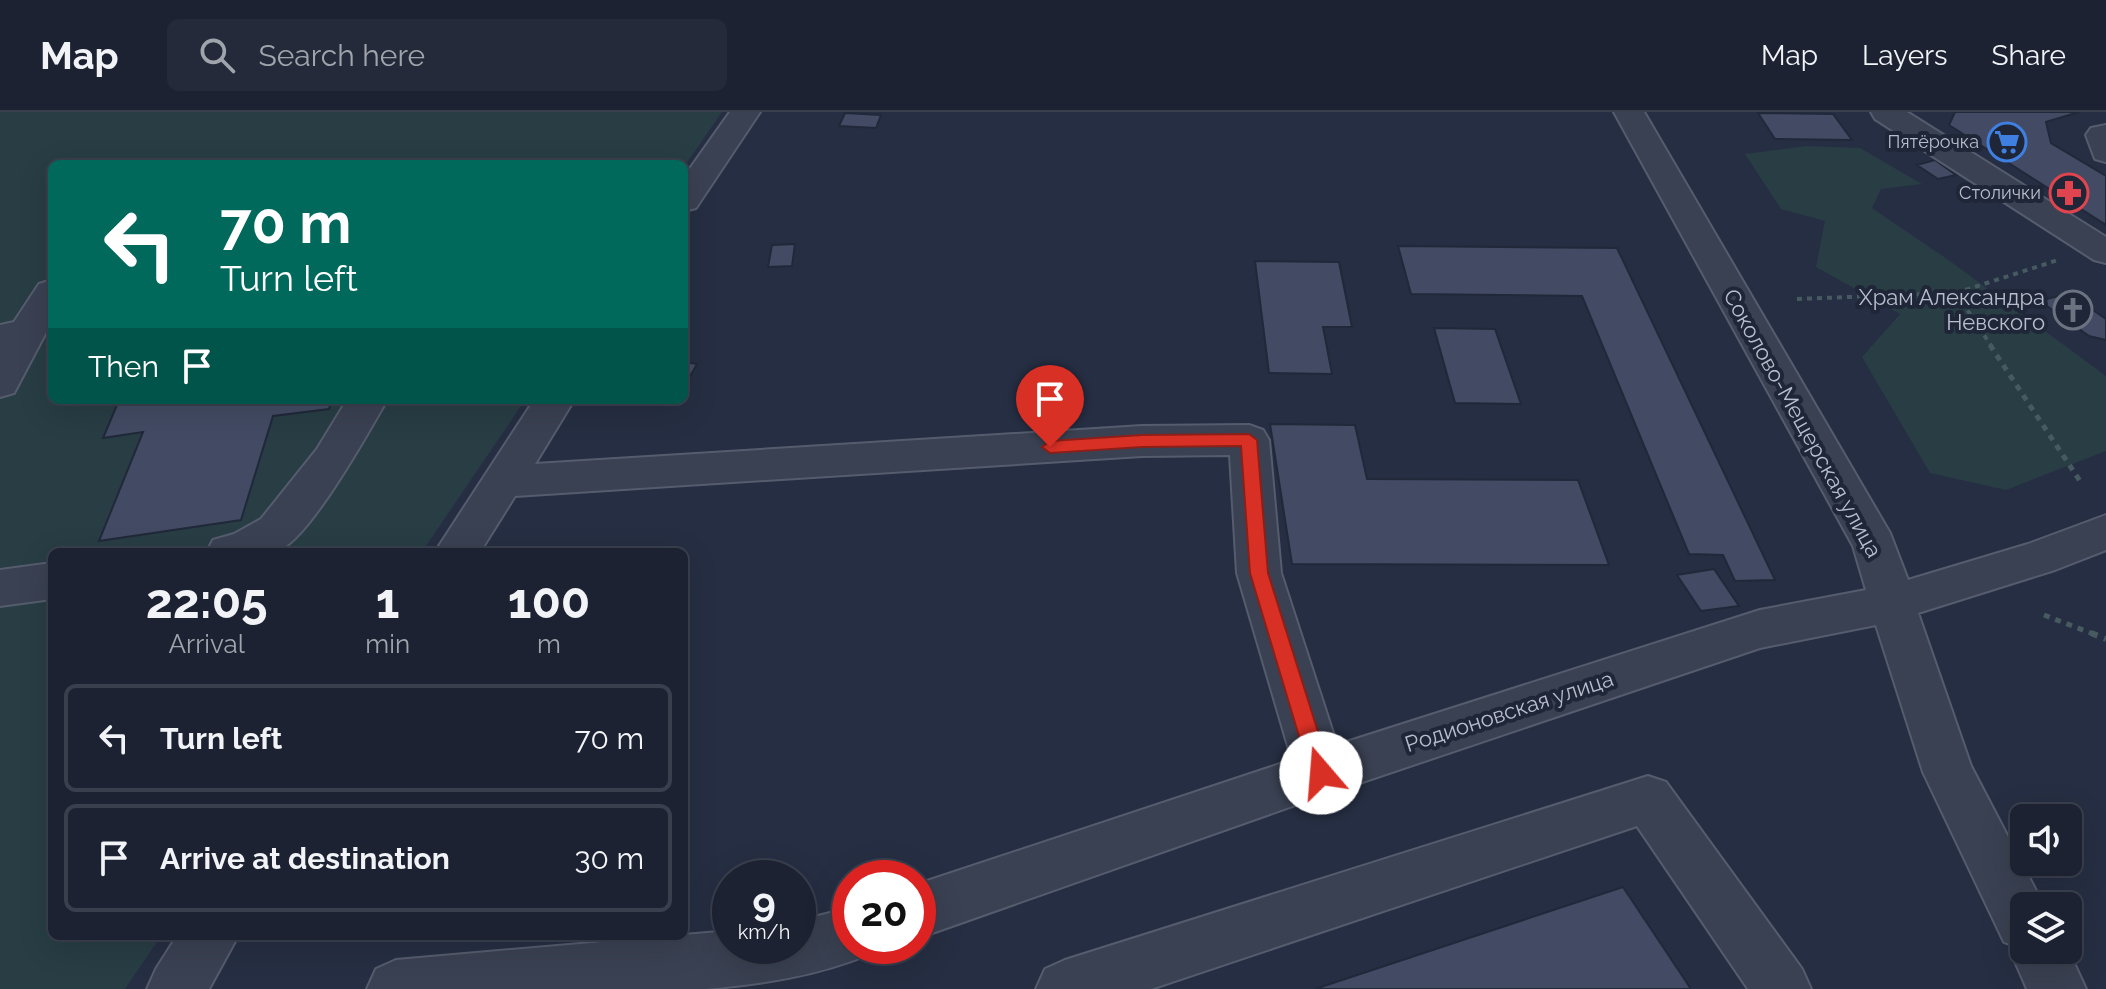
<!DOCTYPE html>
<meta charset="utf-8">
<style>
body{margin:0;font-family:Raleway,sans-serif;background:#252a3a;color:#f1f3f6;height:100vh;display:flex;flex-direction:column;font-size:30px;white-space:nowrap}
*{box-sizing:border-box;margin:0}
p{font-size:26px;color:#a0a4ac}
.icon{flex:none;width:44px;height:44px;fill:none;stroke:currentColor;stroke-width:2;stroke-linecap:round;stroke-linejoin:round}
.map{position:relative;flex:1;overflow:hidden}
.drawer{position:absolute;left:48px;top:436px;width:640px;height:392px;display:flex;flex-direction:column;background:#1c2232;border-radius:12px;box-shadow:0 8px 32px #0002,0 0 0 2px #3a3f4d}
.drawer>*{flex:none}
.guide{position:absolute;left:48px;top:48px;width:640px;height:244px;border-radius:12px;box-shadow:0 8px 32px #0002,0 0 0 2px #3a3f4d;background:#00695c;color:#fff;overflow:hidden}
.fabs{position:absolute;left:2010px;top:692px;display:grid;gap:16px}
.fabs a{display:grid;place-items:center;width:72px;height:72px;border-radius:12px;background:#1c2232;box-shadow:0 8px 32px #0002,0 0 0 2px #3a3f4d;font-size:40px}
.speed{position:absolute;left:712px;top:748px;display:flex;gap:16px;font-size:40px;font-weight:700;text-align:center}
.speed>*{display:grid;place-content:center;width:104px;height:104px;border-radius:50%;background:#1c2232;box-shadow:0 8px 32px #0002,0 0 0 2px #3a3f4d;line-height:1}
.speed small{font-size:20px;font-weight:400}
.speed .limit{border:12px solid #d22;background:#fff;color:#111}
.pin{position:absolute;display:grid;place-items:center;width:68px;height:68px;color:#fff;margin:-82px -34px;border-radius:50% 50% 50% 0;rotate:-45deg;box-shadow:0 0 8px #0007}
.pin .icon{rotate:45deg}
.me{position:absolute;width:88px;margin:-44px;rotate:342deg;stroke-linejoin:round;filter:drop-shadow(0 0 6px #0008)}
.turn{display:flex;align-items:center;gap:28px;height:168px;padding:0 40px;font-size:36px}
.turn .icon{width:104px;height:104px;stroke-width:2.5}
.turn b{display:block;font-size:56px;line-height:68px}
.then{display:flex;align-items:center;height:76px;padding:0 40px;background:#0003;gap:16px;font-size:30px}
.eta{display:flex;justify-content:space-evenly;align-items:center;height:136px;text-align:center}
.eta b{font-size:48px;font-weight:700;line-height:56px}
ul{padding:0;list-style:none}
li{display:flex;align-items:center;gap:24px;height:108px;margin:0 16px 12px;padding:0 24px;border:4px solid #3a3f4d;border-radius:12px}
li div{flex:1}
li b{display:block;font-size:30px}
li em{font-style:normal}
header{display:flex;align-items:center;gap:48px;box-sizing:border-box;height:112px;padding:0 40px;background:#1c2232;border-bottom:2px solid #3a3f4d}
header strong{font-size:38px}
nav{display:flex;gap:44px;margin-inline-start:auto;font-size:28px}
.search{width:560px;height:72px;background:#252a3a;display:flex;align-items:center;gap:20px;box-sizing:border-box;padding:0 28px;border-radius:12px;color:#a0a4ac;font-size:30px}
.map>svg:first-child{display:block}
.green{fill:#283d44}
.building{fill:#424b63;stroke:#21283a;stroke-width:2}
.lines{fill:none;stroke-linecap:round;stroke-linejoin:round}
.minor-casing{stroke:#555c6d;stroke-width:4}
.path-far2{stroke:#465a60;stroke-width:4;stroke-dasharray:5 5;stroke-linecap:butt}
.path-far1{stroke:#465a60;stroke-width:5;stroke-dasharray:6 6;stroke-linecap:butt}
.path{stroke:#465a60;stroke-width:6;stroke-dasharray:7 7;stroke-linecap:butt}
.minor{fill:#3a4152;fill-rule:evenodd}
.route{fill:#d93025;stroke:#8d1f18;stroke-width:2}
.labels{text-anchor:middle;stroke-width:8;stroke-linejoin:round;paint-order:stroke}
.far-poi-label{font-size:18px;fill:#b7bdcc;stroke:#1f2638;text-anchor:end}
.poi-label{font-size:22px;fill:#b7bdcc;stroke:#1f2638;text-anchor:end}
.street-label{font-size:22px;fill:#b7bdcc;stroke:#1f2638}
</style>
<header>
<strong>Map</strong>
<div class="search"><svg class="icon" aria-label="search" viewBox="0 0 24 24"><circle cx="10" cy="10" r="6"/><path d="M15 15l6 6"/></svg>Search here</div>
<nav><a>Map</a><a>Layers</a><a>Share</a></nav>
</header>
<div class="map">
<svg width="2106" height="877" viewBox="0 0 2106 877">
<rect width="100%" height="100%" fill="#262e43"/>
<path class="green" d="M0,0h722l-38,55v-3h-632v236h473l-103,152h-370v384h109l-36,53h-125z
M1806,34l54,2 62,36 -41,5 -9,19 78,53 156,115v75l-100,39 -76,-17 -68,-116 38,-43 -84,-47 9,-46 -44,-12 -36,-55z"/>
<path class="building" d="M1955,0h124l-33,10 5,21 55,33v49l-157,-100z
M845,1l36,2 -5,13 -37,-2z
M1758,1l75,1 19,26 -77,-1z
M1935,48l21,15 -18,4 -21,-14z
M795,132l-3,22 -24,1 4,-22z
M1398,134l219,2 158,332 -40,1 -12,-26 -34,-1 -107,-258 -171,-2z
M1255,149l84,1 13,65h-29l9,47 -63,-1z
M2068,181l38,26v21l-17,-4 -49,-35z
M1434,216l61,1 26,75 -66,-1z
M684,250l13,2 -13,23z
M119,288h213l-3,9 -56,7 -32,104 -142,21 44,-109 -40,6z
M1270,312l85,1 12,54 211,1 31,85 -317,-1z
M1714,457l25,37 -38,5 -24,-36z
M1623,775l68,102h-376z"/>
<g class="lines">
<g class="minor-casing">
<path id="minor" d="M730,0h30l-64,96 -12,3v-34z
M1614,0h30l246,421 18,47 120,-36 78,-29v35l-51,20 -137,43 53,153 73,140h-20v44h44l18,39h-59l-17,-39 2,-5 -8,-3 -81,-170 -47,-147 -116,23 -439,148 -403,142v-54l374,-124 -55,-187 -7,-118 -88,1 -627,40 -35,56h-45l99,-152h40l-39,64 607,-38 107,-1 14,5 6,10 12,133 56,172 423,-135 106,-20 -13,-44z
M1871,0h36l199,125v26l-12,-3 -219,-141z
M2106,13v37l-11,-3 -9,-24 5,-7z
M52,168v41l-38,72 -14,4v-72l14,-3 25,-38z
M347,288h40c-18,31 -80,144 -112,152 -20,5 -47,0 -68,0l6,-12 21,-6 27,-15 56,-70z
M52,451v36l-52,7v-36z
M1648,664l18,6 136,187 9,20h-63l-111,-163 -486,163h-115l9,-20 20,-9z
M850,796v38h23l-3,8c-53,22 -108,30 -165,35h-338l9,-20 20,-9 334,-29v15h68v-25z
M177,824h61l-29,53h-62l9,-20z"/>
</g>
<path class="path-far2" d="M1956,181l102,-33
M1797,187l159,-6 36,54"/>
<path class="path-far1" d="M1990,233l90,136
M2044,503l52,20"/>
<path class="path" d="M2091,521l15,6"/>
<use href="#minor" class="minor"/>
</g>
<path class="route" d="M1249,322l8,6 11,133 63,200 -3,7 -7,3 -8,-3 -3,-7 -60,-200 -9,-127 -99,1 -92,6 -8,-6 8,-6 92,-6z"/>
<defs>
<g id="supermarket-ring" transform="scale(2)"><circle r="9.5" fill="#1f2638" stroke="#3f7fe0" stroke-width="1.5"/><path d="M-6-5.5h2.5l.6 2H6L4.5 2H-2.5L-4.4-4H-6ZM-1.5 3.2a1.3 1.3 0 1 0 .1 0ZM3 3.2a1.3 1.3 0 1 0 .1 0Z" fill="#3f7fe0"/></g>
<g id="pharmacy-ring" transform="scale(2)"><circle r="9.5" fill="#1f2638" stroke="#e0444e" stroke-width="1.5"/><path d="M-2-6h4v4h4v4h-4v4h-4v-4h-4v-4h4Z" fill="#e0444e"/></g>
<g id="church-ring" transform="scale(2)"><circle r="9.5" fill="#1f2638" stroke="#6b7280" stroke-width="1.5"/><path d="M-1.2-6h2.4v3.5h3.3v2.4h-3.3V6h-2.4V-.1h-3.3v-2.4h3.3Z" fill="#6b7280"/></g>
</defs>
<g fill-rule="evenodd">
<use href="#supermarket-ring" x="2007" y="30"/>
<use href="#pharmacy-ring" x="2069" y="81"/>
<use href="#church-ring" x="2073" y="198"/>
</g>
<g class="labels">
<g class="far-poi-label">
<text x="1979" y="36">Пятёрочка</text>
<text x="2041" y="87">Столички</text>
</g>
<g class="poi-label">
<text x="2045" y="193">Храм Александра<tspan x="2045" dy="25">Невского</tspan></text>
</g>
<g class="street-label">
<text transform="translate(1803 311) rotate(61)" y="8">Соколово-Мещерская улица</text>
<text transform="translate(1509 599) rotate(-18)" y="8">Родионовская улица</text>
</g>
</g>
</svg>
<div class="fabs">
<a><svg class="icon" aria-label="sound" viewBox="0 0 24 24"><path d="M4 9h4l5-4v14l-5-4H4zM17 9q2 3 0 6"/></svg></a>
<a><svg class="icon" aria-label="layers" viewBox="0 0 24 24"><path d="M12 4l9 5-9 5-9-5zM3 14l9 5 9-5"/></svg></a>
</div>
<div class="speed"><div>9<small>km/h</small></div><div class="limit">20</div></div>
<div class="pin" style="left:1050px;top:335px;background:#d93025"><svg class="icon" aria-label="arrive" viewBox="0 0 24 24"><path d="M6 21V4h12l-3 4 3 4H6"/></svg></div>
<svg class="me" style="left:1321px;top:661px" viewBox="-20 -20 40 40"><circle r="19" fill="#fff"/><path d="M0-13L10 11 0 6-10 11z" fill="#d93025"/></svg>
<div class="guide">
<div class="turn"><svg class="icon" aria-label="left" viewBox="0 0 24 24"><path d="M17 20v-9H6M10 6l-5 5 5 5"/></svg><div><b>70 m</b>Turn left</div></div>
<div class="then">Then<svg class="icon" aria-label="arrive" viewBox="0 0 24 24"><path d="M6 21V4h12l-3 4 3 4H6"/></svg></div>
</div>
<section class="drawer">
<div class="eta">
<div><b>22:05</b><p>Arrival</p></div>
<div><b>1</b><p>min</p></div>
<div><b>100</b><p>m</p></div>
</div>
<ul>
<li><svg class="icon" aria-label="left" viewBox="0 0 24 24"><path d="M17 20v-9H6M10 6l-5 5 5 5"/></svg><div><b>Turn left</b></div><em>70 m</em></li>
<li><svg class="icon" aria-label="arrive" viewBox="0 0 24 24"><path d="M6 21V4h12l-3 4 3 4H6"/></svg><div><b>Arrive at destination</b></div><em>30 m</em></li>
</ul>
</section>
</div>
